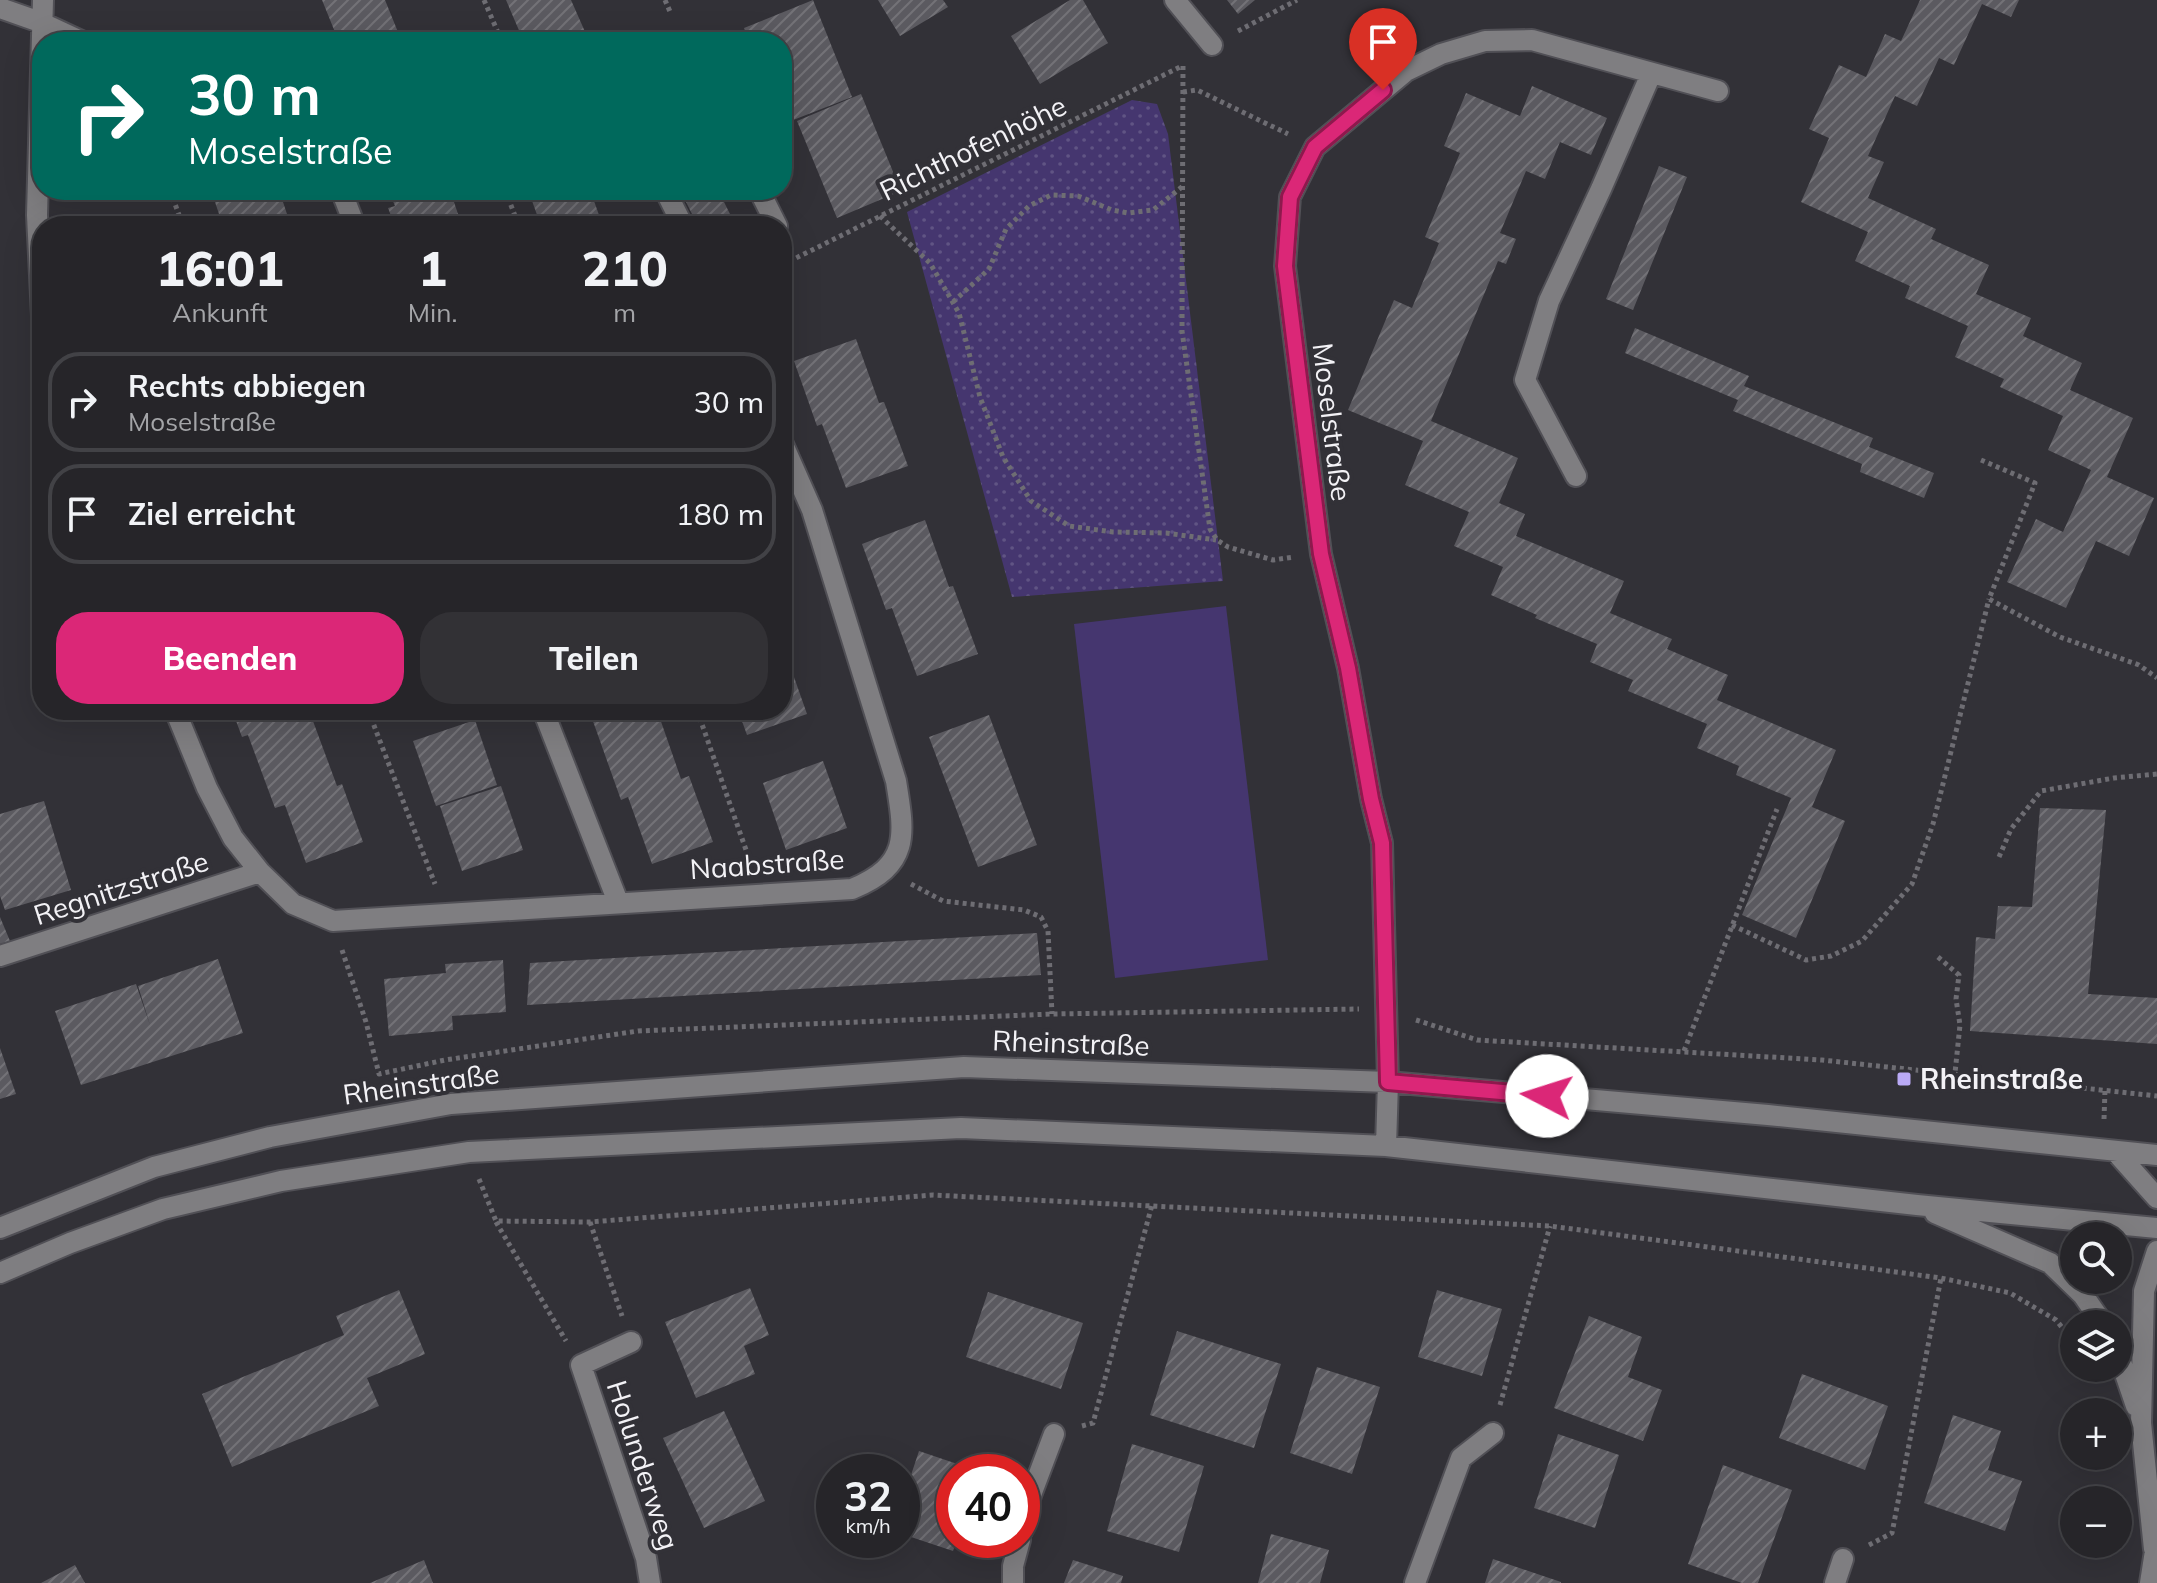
<!DOCTYPE html>
<html lang="de">
<meta charset="utf-8">
<style>
body{margin:0;font-family:Mulish,sans-serif;background:#323135;color:#f1f3f6;height:100vh;display:flex;flex-direction:column;font-size:30px;white-space:nowrap}
*{box-sizing:border-box;margin:0}
p{font-size:26px;color:#a4a5a8}
.icon{flex:none;width:44px;height:44px;fill:none;stroke:currentColor;stroke-width:2;stroke-linecap:round;stroke-linejoin:round}
.map{position:relative;flex:1;overflow:hidden}
.panel{position:absolute;left:32px;top:216px;width:760px;height:504px;display:flex;flex-direction:column;background:#262529;border-radius:32px;box-shadow:0 8px 32px #0002,0 0 0 2px #424246}
.panel>*{flex:none}
.top-card{position:absolute;left:32px;top:32px;width:760px;height:168px;border-radius:32px;box-shadow:0 8px 32px #0002,0 0 0 2px #424246;background:#00695c;color:#fff;overflow:hidden}
.fabs{position:absolute;left:2060px;top:1222px;display:grid;gap:16px}
.fabs a{display:grid;place-items:center;width:72px;height:72px;border-radius:50%;background:#262529;box-shadow:0 8px 32px #0002,0 0 0 2px #424246;font-size:40px}
.speed{position:absolute;left:816px;top:1454px;display:flex;gap:16px;font-size:40px;font-weight:700;text-align:center}
.speed>*{display:grid;place-content:center;width:104px;height:104px;border-radius:50%;background:#262529;box-shadow:0 8px 32px #0002,0 0 0 2px #424246;line-height:1}
.speed small{font-size:20px;font-weight:400}
.speed .limit{border:12px solid #d22;background:#fff;color:#111}
.pin{position:absolute;display:grid;place-items:center;width:68px;height:68px;color:#fff;margin:-82px -34px;border-radius:50% 50% 50% 0;rotate:-45deg;box-shadow:0 0 8px #0007}
.pin .icon{rotate:45deg}
.me{position:absolute;width:88px;margin:-44px;rotate:275deg;stroke-linejoin:round;filter:drop-shadow(0 0 6px #0008)}
.turn{display:flex;align-items:center;gap:28px;height:168px;padding:0 24px;font-size:36px}
.turn .icon{width:104px;height:104px;stroke-width:2.5}
.turn b{display:block;font-size:56px;line-height:68px}
.eta{display:flex;justify-content:space-evenly;align-items:center;height:136px;text-align:center}
.eta b{font-size:48px;font-weight:800;line-height:56px}
.button{display:flex;gap:16px;margin-top:auto;padding:16px 24px}
.button a{flex:1;height:92px;border-radius:32px;background:#db2777;color:#fff;font-size:32px;font-weight:800;line-height:92px;text-align:center}
.button a+a{background:#323135;color:#f1f3f6}
ul{padding:0;list-style:none}
li{display:flex;align-items:center;gap:24px;height:100px;margin:0 16px 12px;padding:0 8px;border:4px solid #424246;border-radius:32px}
li div{flex:1}
li b{display:block;font-size:30px}
li em{font-style:normal}
.map>svg:first-child{display:block}
.grass{fill:#45366f}
.park{fill:url(#park-dots)}
.building{fill:url(#building-hatch)}
.lines{fill:none;stroke-linecap:round;stroke-linejoin:round}
.minor-casing{stroke:#515056;stroke-width:24}
.path{stroke:#6e6d73;stroke-width:5;stroke-dasharray:4 4;stroke-linecap:butt}
.minor{stroke:#7f7e81;stroke-width:20}
.route-casing{stroke:#8e194d;stroke-width:20}
.route{stroke:#db2777;stroke-width:14}
.poi-dot{fill:#baaaf6;stroke:#323137;stroke-width:3}
.labels{text-anchor:middle;stroke-width:8;stroke-linejoin:round;paint-order:stroke}
.street-label{font-size:28px;fill:#f3f2f6;stroke:#323137}
.poi-label{font-size:28px;font-weight:bold;fill:#f3f2f6;stroke:#323137;text-anchor:start}
</style>
<div class="map">
<svg width="2157" height="1583" viewBox="0 0 2157 1583">
<defs>
<pattern id="park-dots" width="8" height="8" patternUnits="userSpaceOnUse" patternTransform="scale(2)"><rect width="8" height="8" fill="#45366f"/><path d="M2 2h.1M6 6h.1" fill="none" stroke="#605484" stroke-width="1.8" stroke-linecap="round"/></pattern>
<pattern id="building-hatch" width="6" height="6" patternUnits="userSpaceOnUse" patternTransform="scale(2)"><rect width="6" height="6" fill="#5b5a60"/><path d="M-1 1l2-2M0 6l6-6M5 7l2-2" fill="none" stroke="#737277"/></pattern>
</defs>
<rect width="100%" height="100%" fill="#323137"/>
<path class="grass" d="M1226,606l42,354 -153,18 -41,-354z"/>
<path class="park" d="M1132,100l25,4 11,30 55,447 -211,16 -105,-385z"/>
<path class="building" d="M322,0h63l17,42h-63z
M506,0h65l15,34 -19,8h-43z
M813,0l39,97 -69,27 -1,-82h-33l-5,-14z
M878,0h65l5,7 -48,29z
M1070,0h13l25,43 -68,41 -29,-48z
M1227,0h28l-17,14z
M1920,0h99l-8,17 -29,-13 -28,61 -15,-7 -22,48 -22,-10 -27,60 16,6 -16,36 68,31 -5,10 58,26 -13,29 55,24 -8,18 59,27 -12,27 63,28 -26,59 47,21 -25,58 -33,-15 -30,67 -59,-26 29,-63 27,13 28,-62 -43,-20 15,-34 -63,-29 4,-8 -49,-22 13,-31 -63,-28 5,-12 -55,-25 13,-29 -67,-30 28,-64 -20,-9 30,-64 27,12 19,-43 16,7z
M1532,86l75,32 -16,37 -31,-13 -15,37 -19,-8 -26,62 16,6 -10,25 -8,-3 -67,160 87,37 -19,45 26,11 -9,22 108,45 -14,32 62,26 -5,10 61,26 -11,25 119,50 -24,57 33,14 -49,117 -54,-23 49,-117 -55,-23 3,-9 -42,-18 10,-24 -79,-33 5,-11 -43,-18 7,-18 -62,-26 2,-3 -46,-20 12,-28 -49,-21 15,-34 -64,-27 18,-44 -75,-31 46,-110 18,8 27,-65 -14,-6 35,-84 -16,-7 22,-53 54,23z
M861,94l40,97 -64,27 -40,-97z
M1659,166l28,11 -54,133 -27,-11z
M211,190h68l9,27 -25,9h-40z
M400,190h22l2,5 26,-5 12,36h-67l-7,-18 7,-2 -5,-12z
M556,190h34l13,36h-62l-10,-28z
M680,190h38l18,36h-38z
M1635,328l114,48 -5,10 129,52 -4,9 65,26 -10,25 -64,-26 2,-8 -129,-53 5,-11 -113,-47z
M856,339l23,64 5,-1 24,64 -62,22 -24,-64 -5,2 -23,-65z
M925,520l24,67 4,-1 25,68 -61,22 -25,-68 -6,2 -24,-66z
M782,643l25,71 -60,21 -9,-25h44z
M232,710h65l2,7 11,-4 27,73 5,-2 21,58 -57,21 -21,-58 -10,3 -27,-73 -6,2z
M589,710h68l24,69 8,-3 24,66 -61,22 -24,-67 -7,3z
M989,715l48,130 -59,22 -49,-130z
M475,720l22,65 -61,21 -23,-65z
M823,761l24,67 -61,22 -23,-67z
M501,786l22,64 -61,21 -22,-65z
M44,801l27,89 -66,20 -5,-14v-82z
M2040,808l66,2 -18,184 69,4v46l-187,-13 6,-94 19,2 3,-33 34,1z
M0,917l10,24 -10,3z
M1037,933l4,42 -514,30 3,-42z
M218,959l25,74 -162,52 -26,-74 81,-27 14,41 -12,-39z
M503,960l3,52 -54,4 1,14 -64,6 -5,-57 62,-6 -1,-9z
M0,1048l16,46 -16,5z
M750,1288l19,47 -25,11 11,28 -59,24 -31,-76z
M399,1290l26,64 -58,24 12,28 -147,61 -30,-73 142,-59 -8,-19z
M1437,1290l65,19 -20,67 -64,-19z
M988,1292l95,31 -22,66 -95,-32z
M1589,1316l53,21 -14,40 34,13 -19,51 -89,-33z
M1177,1331l104,33 -27,84 -104,-33z
M1317,1367l63,20 -28,87 -62,-21z
M1802,1374l86,32 -23,64 -86,-32z
M724,1411l41,90 -61,27 -41,-90z
M1953,1415l48,16 -13,39 34,11 -17,50 -81,-28z
M1558,1434l61,21 -24,73 -61,-20z
M1132,1444l72,22 -25,86 -72,-21z
M919,1451l59,20 -24,1v68h3l-4,11 -51,-17v-32z
M1723,1465l69,25 -34,93h-16l-54,-19z
M1271,1534l58,16 -9,33h-62z
M1493,1559l68,23v1h-76z
M424,1560l9,23h-63z
M1073,1560l50,16 -2,7h-57z
M75,1565l10,18h-44z"/>
<g class="lines">
<g class="minor-casing">
<path id="minor" d="M1175,0l37,45
M0,8l40,14 43,20
M679,42h4
M341,190l14,36
M665,190l18,36
M759,190l18,36
M42,316l-5,-101 6,-215
M1576,476l-51,-96 24,-79 52,-112 50,-115
M175,710l32,78 26,50 27,34 33,32 40,17 519,-32c58,-24 53,-53 44,-108l-84,-271 -30,-68
M543,710l75,192
M0,956l260,-84
M1386,1146l2,-64 -6,-239 -11,-44 -23,-131 -27,-114 -36,-288 5,-69 25,-50 91,-76 35,-17 44,-13 47,-1 186,51
M2116,1152l41,46
M1935,1213l115,50 33,32 20,29
M0,1228l154,-61 116,-30 181,-33 513,-37 424,15 380,33 389,40
M0,1273l70,-30 93,-34 118,-28 188,-29 492,-24 425,18 531,59 240,23
M631,1342l-50,23 65,193 4,25
M2118,1353l18,53
M1022,1531l9,-36 23,-61
M2154,1549l-13,-126 3,-132 13,-40
M1013,1583v-17l7,-26
M1415,1583l46,-125 32,-25
M1835,1583l8,-24
M2150,1583l7,-45"/>
</g>
<path class="path" d="M484,0l18,42
M665,0l6,14
M1238,31l59,-31
M1183,66l-1,265 28,198 7,11 11,7 45,13 21,-3
M1183,92l14,-2 91,44
M170,190l13,36
M505,190l14,36
M880,216l50,47 29,50 21,84 23,60 28,44 38,25 44,6 53,1 50,7
M782,265l400,-199
M953,302l36,-33 17,-40 23,-23 22,-11 27,1 34,14 16,3 25,-3 30,-24
M1981,460l54,23 -46,116 71,38 79,28 18,13
M368,710l67,174
M697,710l55,157
M1999,857l12,-28 30,-38 73,-13 43,-4
M911,884l32,17 81,9 17,7 7,14 4,83
M1732,925l74,35 25,-4 31,-15 50,-57 21,-60 56,-225
M342,950l24,72 13,52 66,-14 193,-29 414,-17 307,-5
M1938,957l21,18 -3,24 4,26 -5,48
M1416,1020l61,20 345,20 335,36
M1684,1051l93,-242
M2104,1119l1,-29
M479,1179l17,42 94,1 343,-27 617,31 391,52 69,15 46,27 18,22
M496,1222l70,119
M590,1222l32,94
M1500,1405l50,-179
M1082,1426l11,-3 59,-218
M1869,1545l23,-12 49,-255"/>
<use href="#minor" class="minor"/>
</g>
<g class="lines">
<g class="route-casing">
<path id="route" d="M1383,90l-68,57 -25,50 -5,69 36,288 27,114 23,131 11,44 6,239 159,14"/>
</g>
<use href="#route" class="route"/>
</g>
<rect class="poi-dot" x="1896" y="1071" width="16" height="16" rx="4"/>
<g class="labels">
<g class="street-label">
<text transform="translate(973 148) rotate(-26)" y="10">Richthofenhöhe</text>
<text transform="translate(1332 422) rotate(83)" y="10">Moselstraße</text>
<text transform="translate(767 864) rotate(-4)" y="10">Naabstraße</text>
<text transform="translate(121 888) rotate(-18)" y="10">Regnitzstraße</text>
<text transform="translate(1071 1043) rotate(2)" y="10">Rheinstraße</text>
<text transform="translate(421 1084) rotate(-8)" y="10">Rheinstraße</text>
<text transform="translate(643 1465) rotate(72)" y="10">Holunderweg</text>
</g>
<g class="poi-label">
<text x="1920" y="1089">Rheinstraße</text>
</g>
</g>
</svg>
<div class="fabs">
<a><svg class="icon" aria-label="search" viewBox="0 0 24 24"><circle cx="10" cy="10" r="6"/><path d="M15 15l6 6"/></svg></a>
<a><svg class="icon" aria-label="layers" viewBox="0 0 24 24"><path d="M12 4l9 5-9 5-9-5zM3 14l9 5 9-5"/></svg></a>
<a>+</a>
<a>−</a>
</div>
<div class="speed"><div>32<small>km/h</small></div><div class="limit">40</div></div>
<div class="pin" style="left:1383px;top:90px;background:#d93025"><svg class="icon" aria-label="arrive" viewBox="0 0 24 24"><path d="M6 21V4h12l-3 4 3 4H6"/></svg></div>
<svg class="me" style="left:1547px;top:1096px" viewBox="-20 -20 40 40"><circle r="19" fill="#fff"/><path d="M0-13L10 11 0 6-10 11z" fill="#db2777"/></svg>
<div class="top-card">
<div class="turn"><svg class="icon" aria-label="right" viewBox="0 0 24 24"><path d="M7 20v-9h11M14 6l5 5-5 5"/></svg><div><b>30 m</b>Moselstraße</div></div>
</div>
<section class="panel">
<div class="eta">
<div><b>16:01</b><p>Ankunft</p></div>
<div><b>1</b><p>Min.</p></div>
<div><b>210</b><p>m</p></div>
</div>
<ul>
<li><svg class="icon" aria-label="right" viewBox="0 0 24 24"><path d="M7 20v-9h11M14 6l5 5-5 5"/></svg><div><b>Rechts abbiegen</b><p>Moselstraße</p></div><em>30 m</em></li>
<li><svg class="icon" aria-label="arrive" viewBox="0 0 24 24"><path d="M6 21V4h12l-3 4 3 4H6"/></svg><div><b>Ziel erreicht</b></div><em>180 m</em></li>
</ul>
<div class="button"><a>Beenden</a><a>Teilen</a></div>
</section>
</div>
